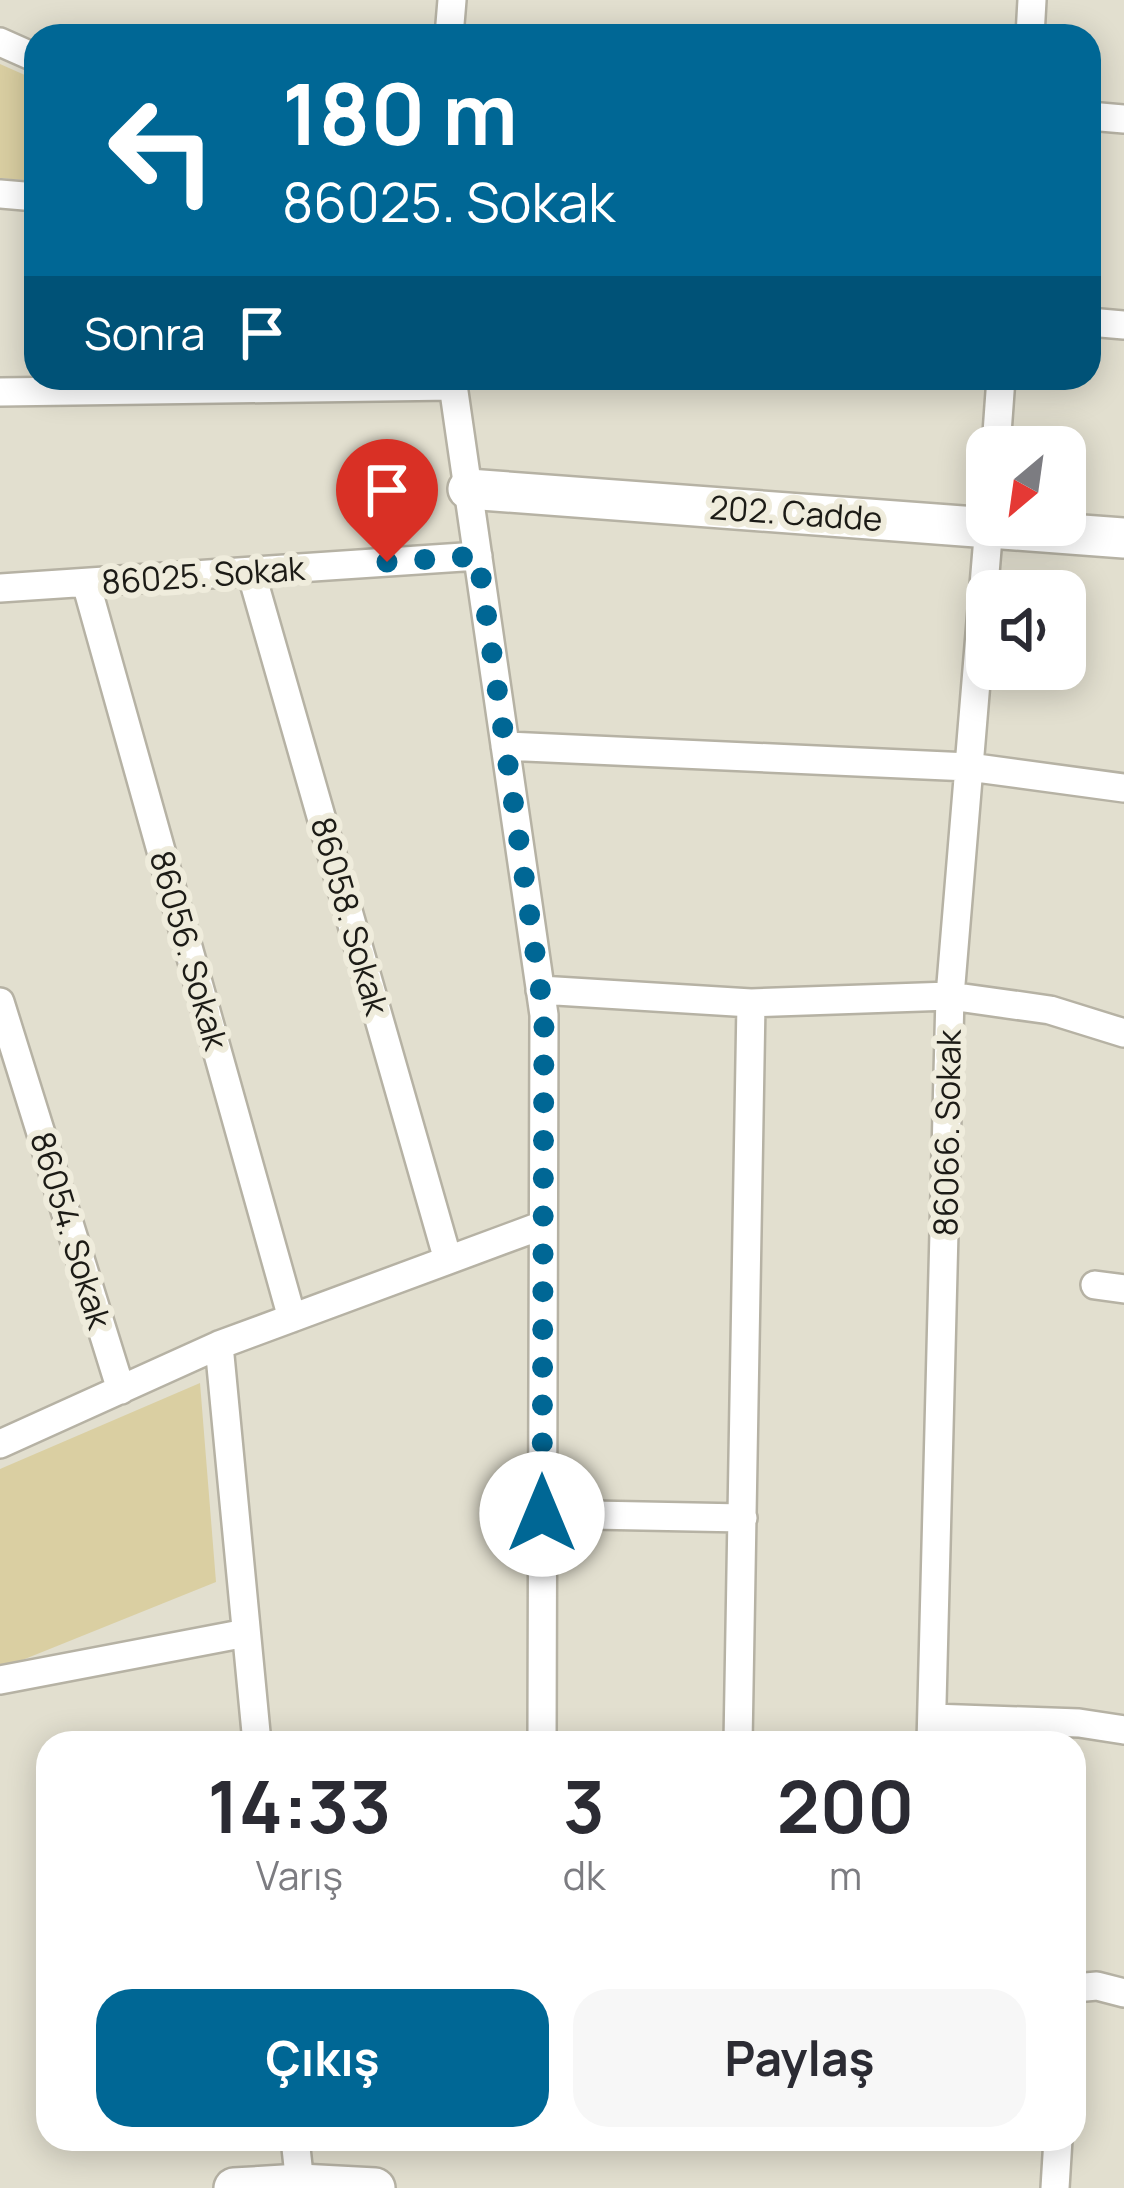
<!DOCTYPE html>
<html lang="tr">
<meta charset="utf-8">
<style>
body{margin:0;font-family:Manrope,sans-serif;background:#f7f7f7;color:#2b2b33;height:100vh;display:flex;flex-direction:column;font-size:45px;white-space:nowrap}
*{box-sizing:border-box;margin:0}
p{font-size:39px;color:#7c7c81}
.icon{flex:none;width:66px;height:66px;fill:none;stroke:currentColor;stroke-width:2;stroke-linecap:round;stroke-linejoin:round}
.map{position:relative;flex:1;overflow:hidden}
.side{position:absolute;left:36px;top:1731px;width:1050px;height:420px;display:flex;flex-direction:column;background:#fff;border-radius:36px;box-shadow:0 6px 30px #0003}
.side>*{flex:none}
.top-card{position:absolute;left:24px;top:24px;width:1077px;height:366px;border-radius:36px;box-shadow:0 6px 30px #0003;background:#006795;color:#fff;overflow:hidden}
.needle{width:78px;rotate:209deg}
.tools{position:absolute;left:966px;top:426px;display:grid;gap:24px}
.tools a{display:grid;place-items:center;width:120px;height:120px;border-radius:24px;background:#fff;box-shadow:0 6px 30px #0003;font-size:60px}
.pin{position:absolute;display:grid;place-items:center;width:102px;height:102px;color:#fff;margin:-123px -51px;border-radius:50% 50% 50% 0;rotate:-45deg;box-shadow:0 0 12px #0007}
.pin .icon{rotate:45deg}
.me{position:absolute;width:132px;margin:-66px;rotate:0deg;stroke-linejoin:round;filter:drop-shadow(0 0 9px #0008)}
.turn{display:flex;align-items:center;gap:42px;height:252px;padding:0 60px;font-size:54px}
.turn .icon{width:156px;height:156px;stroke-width:2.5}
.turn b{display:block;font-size:84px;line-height:102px}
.then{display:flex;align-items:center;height:114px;padding:0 60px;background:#0003;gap:24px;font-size:45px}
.eta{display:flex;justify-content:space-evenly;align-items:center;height:204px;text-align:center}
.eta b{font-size:72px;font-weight:700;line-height:84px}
.primary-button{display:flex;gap:24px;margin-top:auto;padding:24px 60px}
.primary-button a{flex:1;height:138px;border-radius:36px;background:#006795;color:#fff;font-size:48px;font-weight:700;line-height:138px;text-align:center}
.primary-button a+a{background:#f7f7f7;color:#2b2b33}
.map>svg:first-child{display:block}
.green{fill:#dacfa2}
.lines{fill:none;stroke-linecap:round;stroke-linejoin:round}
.street-casing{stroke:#b6b2a4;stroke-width:32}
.secondary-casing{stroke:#b6b2a4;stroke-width:44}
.street{stroke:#fff;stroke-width:27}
.secondary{stroke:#fff;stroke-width:39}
.route{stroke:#006795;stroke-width:21;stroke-dasharray:0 37.8}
.labels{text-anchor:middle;stroke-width:12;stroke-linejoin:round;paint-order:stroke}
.street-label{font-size:33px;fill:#1c1b16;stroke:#efecdc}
</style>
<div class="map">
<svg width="1124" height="2188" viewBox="0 0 1124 2188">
<rect width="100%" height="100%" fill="#e2dfcf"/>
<path class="green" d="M0,64l36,16v101l-36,-3z
M200,1383l16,199 -216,87v-200z"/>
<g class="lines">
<g class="street-casing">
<path id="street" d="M449,36l3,-36
M1030,36l2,-36
M0,42l36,16
M1089,116l35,3
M0,194l36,3
M1089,322l35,3
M452,378l92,637 -2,728
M0,392l453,-6
M996,447l5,-69
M251,572l197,688
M86,583l206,735
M0,588l478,-32
M505,746l464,21 155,21
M540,990l211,13 199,-7 100,14 74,23
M0,1002l121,388
M1095,1285l29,4
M219,1345l38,398
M0,1444l219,-99 324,-120
M542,1514l201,4
M0,1680l246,-47
M932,1718l147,5 45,7
M738,1743l13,-740
M931,1743l19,-747 39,-471
M1074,1988l23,-2 27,7
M295,2139l5,45
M1055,2188l3,-49"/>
</g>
<g class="secondary-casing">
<path id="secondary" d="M468,489l656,49
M234,2188l66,-4 75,4"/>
</g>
<use href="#street" class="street"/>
<use href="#secondary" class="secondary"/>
</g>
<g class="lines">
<path class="route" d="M387,562l91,-6 66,459 -2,499"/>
</g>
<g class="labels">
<g class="street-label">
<text transform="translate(796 513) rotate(4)" y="12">202. Cadde</text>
<text transform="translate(203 575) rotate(-4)" y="12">86025. Sokak</text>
<text transform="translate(350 916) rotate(74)" y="12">86058. Sokak</text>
<text transform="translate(189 950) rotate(74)" y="12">86056. Sokak</text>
<text transform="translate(947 1133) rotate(-89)" y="12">86066. Sokak</text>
<text transform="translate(71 1230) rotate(73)" y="12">86054. Sokak</text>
</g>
</g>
</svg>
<div class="tools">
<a><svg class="needle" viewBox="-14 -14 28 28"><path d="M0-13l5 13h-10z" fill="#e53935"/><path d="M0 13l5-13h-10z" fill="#7c7c81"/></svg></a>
<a><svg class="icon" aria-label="sound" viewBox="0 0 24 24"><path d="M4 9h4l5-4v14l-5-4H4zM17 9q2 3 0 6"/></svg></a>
</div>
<div class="pin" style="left:387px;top:562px;background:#d93025"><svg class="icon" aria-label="arrive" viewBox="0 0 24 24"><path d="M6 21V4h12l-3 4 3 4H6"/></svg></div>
<svg class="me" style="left:542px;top:1514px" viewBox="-20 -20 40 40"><circle r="19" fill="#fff"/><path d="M0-13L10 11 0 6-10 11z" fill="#006795"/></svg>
<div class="top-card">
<div class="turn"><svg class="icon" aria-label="left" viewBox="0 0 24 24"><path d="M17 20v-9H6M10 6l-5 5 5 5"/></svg><div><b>180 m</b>86025. Sokak</div></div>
<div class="then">Sonra<svg class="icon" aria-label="arrive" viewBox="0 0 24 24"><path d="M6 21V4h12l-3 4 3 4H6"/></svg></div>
</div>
<section class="side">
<div class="eta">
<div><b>14:33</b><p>Varış</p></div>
<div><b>3</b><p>dk</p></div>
<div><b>200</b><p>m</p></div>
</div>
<div class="primary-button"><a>Çıkış</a><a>Paylaş</a></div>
</section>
</div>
